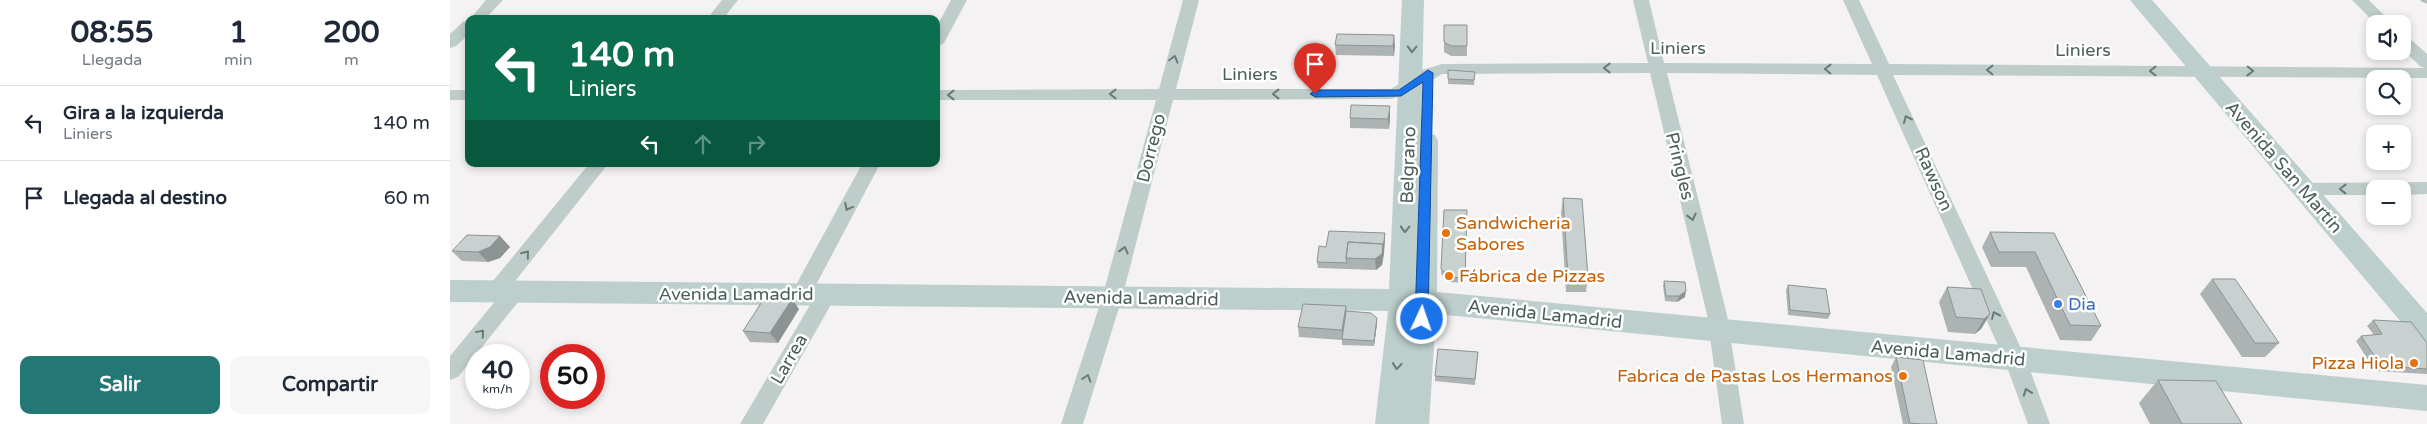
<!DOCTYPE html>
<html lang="es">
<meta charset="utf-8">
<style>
body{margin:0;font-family:"Varela Round",sans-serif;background:#f6f6f7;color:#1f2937;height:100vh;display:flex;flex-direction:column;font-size:19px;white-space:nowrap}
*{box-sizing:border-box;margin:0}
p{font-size:16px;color:#747a83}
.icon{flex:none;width:28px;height:28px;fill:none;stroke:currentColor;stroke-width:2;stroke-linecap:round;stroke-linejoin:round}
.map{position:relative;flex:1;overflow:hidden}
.side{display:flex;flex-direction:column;background:#fff;width:450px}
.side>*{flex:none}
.banner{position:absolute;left:15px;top:15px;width:475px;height:152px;border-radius:10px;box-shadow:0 2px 8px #0003;background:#0b6e4f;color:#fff;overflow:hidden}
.buttons{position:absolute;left:1916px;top:15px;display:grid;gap:10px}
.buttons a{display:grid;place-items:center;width:45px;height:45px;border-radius:10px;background:#fff;box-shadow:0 2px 8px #0003;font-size:25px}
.speed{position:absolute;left:15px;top:344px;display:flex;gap:10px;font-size:25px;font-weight:700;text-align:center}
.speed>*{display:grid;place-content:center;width:65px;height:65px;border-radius:50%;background:#fff;box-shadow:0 2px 8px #0003;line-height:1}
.speed small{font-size:12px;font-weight:400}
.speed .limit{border:8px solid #d22;background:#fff;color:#111}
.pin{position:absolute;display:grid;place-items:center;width:42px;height:42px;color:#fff;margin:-51px -21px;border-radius:50% 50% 50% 0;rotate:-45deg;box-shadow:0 0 5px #0007}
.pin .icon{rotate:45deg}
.me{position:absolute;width:55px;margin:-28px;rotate:3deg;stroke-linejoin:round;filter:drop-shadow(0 0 4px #0008)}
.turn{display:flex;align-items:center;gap:18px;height:105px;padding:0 20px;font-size:22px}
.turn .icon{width:65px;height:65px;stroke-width:2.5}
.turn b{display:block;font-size:35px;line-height:42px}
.lanes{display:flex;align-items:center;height:48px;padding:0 20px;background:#0003;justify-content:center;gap:25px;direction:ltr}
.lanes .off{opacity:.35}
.eta{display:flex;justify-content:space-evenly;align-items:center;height:85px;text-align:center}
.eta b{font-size:30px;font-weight:700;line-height:35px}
.button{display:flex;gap:10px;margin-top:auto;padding:10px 20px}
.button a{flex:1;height:58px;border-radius:10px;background:#237876;color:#fff;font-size:20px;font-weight:700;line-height:58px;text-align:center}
.button a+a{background:#f6f6f7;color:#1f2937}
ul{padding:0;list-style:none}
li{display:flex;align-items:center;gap:15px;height:75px;padding:0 20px;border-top:1px solid #e0e1e3}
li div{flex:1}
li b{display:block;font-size:19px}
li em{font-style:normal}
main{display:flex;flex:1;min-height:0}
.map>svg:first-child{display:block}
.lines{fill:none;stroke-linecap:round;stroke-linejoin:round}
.street{fill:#bfcdca;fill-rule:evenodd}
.secondary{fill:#bccfcc;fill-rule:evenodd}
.rail{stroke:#b4bbbb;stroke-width:3}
.wall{fill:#adb3b3}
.shaded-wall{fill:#8d9292}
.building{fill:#c9d0d0;stroke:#8d9292}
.oneway{stroke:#677a76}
.oneway2{stroke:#687a76}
.route{fill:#1a73e8;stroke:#114b97}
.food-dot{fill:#e8710a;stroke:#fff;stroke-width:2}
.shop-dot{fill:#3f7fe0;stroke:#fff;stroke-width:2}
.labels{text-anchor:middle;stroke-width:5;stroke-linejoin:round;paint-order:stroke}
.street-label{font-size:18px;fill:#4b5e5a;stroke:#fff}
.food-label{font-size:18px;fill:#c56008;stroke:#fff;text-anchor:start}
.shop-label{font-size:18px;fill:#366cbe;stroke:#fff;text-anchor:start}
</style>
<main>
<section class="side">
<div class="eta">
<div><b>08:55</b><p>Llegada</p></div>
<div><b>1</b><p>min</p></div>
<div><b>200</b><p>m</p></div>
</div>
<ul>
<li><svg class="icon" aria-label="left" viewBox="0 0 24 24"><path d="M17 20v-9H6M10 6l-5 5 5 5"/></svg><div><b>Gira a la izquierda</b><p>Liniers</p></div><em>140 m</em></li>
<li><svg class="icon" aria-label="arrive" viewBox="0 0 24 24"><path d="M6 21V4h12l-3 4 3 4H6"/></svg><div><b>Llegada al destino</b></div><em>60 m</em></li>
</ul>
<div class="button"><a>Salir</a><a>Compartir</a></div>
</section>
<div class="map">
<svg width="1977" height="424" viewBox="0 0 1977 424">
<rect width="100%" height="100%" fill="#f4f2f3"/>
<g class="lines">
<path class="street" d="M36,0h17l-18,19 -16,1z
M272,0h16l-15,19h-16z
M501,0h16l-23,43 -8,5v-20z
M733,0h16l-23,89h215l31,-19 20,-6 206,-1 -15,-63h16l15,63 208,1 -29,-64h16l30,64 537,4 -5,-1 -19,-18v-14l6,2 19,17v24l-534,-3 133,284 24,65h-22l-24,-65 -127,-284 -210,-2 60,242 17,109h-22l-15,-109 -57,-242 -208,1 -31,19 -20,6 -218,1 -51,198 -39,126h-22l41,-126 54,-198h-220v-10l223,-1z
M1902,0h17l24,24h-17z
M19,20v14l-13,12 -6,2v-14l13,-12z
M0,90h19v10h-19z
M139,164h19l-96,121 10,2 3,5 -3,5 -64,80 -8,3v-24l47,-57 -9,-2 -3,-5 3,-5z
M412,164h18l-72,136 -7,2 -7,-2 -3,-6z
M1977,182v12l-25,1v-6h-27v6h-73l-6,-1 -3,-5 3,-5 6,-1z
M377,286l7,2 3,6 -74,130h-23l80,-136z"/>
<path class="secondary" d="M952,0h22l-3,134 5,-1 9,2 3,6 -1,151 990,93v26l-991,-97 -7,110h-54l13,-113 -938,-9v-22l939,9z
M1680,0h22l275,313v32l-10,-4z"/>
<path class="rail" d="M1972,0l5,2"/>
</g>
<path class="wall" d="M994,25l23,21v10h-16l-7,-4z
M885,45h60l-1,11 -58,-1z
M1025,72l-1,13 -26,-1v-5z
M940,117l-1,12 -39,-1v-10z
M1113,198l25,79 -2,15h-20l-5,-79z
M994,210h23l-2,73 -15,-1 -9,-8z
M1540,232l64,1 47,93 -10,15 -31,-1 -34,-73h-35l-9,-20z
M935,233v6l-3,26 -6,5 -58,-2 -1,-6 9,-15z
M60,247l-10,11 -12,4 -26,-1 -10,-10z
M1762,279l67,64 -14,14h-23l-42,-63z
M1214,281l21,16 -8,5 -12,-1 -2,-15z
M1338,285l42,29 -2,5 -40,-4 -2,-25z
M1497,287l43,27 -9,15 -6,5 -27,-2 -9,-30z
M896,306v5l31,12 -3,23 -32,-1v-5l-43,-3 -1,-10z
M349,309l-21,34 -28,-1 -7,-11z
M1923,320l54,23v31l-52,-3 -19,-30 5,-5 13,-1 -7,-9z
M1028,352l-3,33 -40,-4v-5z
M1446,357l41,67h-34l-12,-57z
M1708,380l84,44h-92l-11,-21z"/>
<path class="shaded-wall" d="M944,35l1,10 -1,11 -1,-10z
M940,106v11l-1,12 -1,-10z
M935,233v6l-1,15 -1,-5z
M50,236l10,11 -10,11 -12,4 -10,-10z
M933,244l1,10 -2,11 -6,5 -1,-11z
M1236,291l-1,6 -8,5 2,-6z
M342,299l7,10 -21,34 -8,-10z
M896,306l1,11 -4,23 -1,-10z
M1540,314l-9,15 -6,5 9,-15z
M927,318v5l-3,23v-5z"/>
<path class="building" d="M994,25h23v21h-16l-7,-4z
M887,34l57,1 -1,11 -58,-1z
M998,70l27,2 -1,8 -26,-1z
M901,105l39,1 -2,13 -38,-1z
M1113,198l19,1 6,78h-20z
M994,210h23l-2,68 -15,-1 -9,-8z
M879,231l56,2 -2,16v-5l-35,-2 -2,16 1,5 -30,-1 2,-16 7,1z
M1540,232l64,1 47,93 -31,-1 -35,-73h-36z
M17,235l33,1 -10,11 -12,5 -26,-1z
M898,242l35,2 -1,10 -7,5 -29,-1z
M1762,279h23l44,64h-24z
M1214,281l21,1 1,9 -7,5h-13z
M1338,285l38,4 4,25 -40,-4z
M1497,287l34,2 9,25 -6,5 -28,-2z
M315,297l27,2 -22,34 -27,-2z
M853,304l43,2 -4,24 -44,-3z
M896,311l25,2 6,5 -3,23 -32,-2z
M1923,320l38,2 16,21v26l-46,-3 -20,-30 21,-2z
M988,349l40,3 -3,27 -40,-3z
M1446,357l27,3 14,64h-15l-12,-1z
M1708,380l58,1 26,43h-60z"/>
<defs><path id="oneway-chevron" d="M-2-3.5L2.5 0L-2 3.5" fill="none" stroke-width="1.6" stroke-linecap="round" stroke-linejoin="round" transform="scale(1.25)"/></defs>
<g class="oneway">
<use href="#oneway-chevron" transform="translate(962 49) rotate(92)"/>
<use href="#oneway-chevron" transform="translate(955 229) rotate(92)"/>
<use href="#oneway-chevron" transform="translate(947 366) rotate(95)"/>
</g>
<g class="oneway2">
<use href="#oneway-chevron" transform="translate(724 59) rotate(-74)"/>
<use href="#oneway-chevron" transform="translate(1157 68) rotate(180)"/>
<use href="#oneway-chevron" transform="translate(1378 69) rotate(-179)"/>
<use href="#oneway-chevron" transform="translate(1540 70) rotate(-180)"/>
<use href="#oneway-chevron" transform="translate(1703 71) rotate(-180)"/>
<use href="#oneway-chevron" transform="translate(1800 71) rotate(1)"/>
<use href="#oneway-chevron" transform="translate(663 94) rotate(180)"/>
<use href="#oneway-chevron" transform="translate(826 94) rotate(-180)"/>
<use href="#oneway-chevron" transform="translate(501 95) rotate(180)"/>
<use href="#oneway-chevron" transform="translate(1457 119) rotate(-114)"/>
<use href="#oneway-chevron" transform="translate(1893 189) rotate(180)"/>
<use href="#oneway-chevron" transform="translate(398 207) rotate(118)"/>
<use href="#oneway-chevron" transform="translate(1242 217) rotate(76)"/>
<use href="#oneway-chevron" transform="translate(674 250) rotate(-76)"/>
<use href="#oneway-chevron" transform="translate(76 254) rotate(-51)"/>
<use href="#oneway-chevron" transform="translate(1545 315) rotate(-114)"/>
<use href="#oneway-chevron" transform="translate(31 333) rotate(-50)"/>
<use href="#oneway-chevron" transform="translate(637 378) rotate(-72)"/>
<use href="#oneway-chevron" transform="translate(1577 392) rotate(-110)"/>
</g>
<path class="route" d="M978,70l5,3 -5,246 -6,5 -7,-5 8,-237 -22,14 -86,1 -5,-3 5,-4h84z"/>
<g class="food-dot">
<circle cx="996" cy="233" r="5"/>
<circle cx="999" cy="276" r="5"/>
<circle cx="1964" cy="363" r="5"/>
<circle cx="1453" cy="376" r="5"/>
</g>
<circle class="shop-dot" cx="1608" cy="304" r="5"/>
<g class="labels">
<g class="street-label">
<text x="1228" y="54">Liniers</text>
<text x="1633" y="56">Liniers</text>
<text x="800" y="80">Liniers</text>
<text transform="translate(701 148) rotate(-76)" y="6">Dorrego</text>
<text transform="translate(958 165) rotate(-88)" y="6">Belgrano</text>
<text transform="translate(1230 166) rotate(76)" y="6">Pringles</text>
<text transform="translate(1834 167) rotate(49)" y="6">Avenida San Martín</text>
<text transform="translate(1484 179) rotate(66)" y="6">Rawson</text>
<text x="286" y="300">Avenida Lamadrid</text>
<text transform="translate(691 298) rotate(1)" y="6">Avenida Lamadrid</text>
<text transform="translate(1095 314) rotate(6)" y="6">Avenida Lamadrid</text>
<text transform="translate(1498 353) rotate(5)" y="6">Avenida Lamadrid</text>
<text transform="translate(339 359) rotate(-60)" y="6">Larrea</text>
</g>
<g class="food-label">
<text x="1006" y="229">Sandwicheria<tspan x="1006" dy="21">Sabores</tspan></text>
<text x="1009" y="282">Fábrica de Pizzas</text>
<text x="1954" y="369" text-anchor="end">Pizza Hiola</text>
<text x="1443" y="382" text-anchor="end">Fabrica de Pastas Los Hermanos</text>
</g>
<g class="shop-label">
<text x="1618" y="310">Dia</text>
</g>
</g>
</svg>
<div class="buttons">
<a><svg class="icon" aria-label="sound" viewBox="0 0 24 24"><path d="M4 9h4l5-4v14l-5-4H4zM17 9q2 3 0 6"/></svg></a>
<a><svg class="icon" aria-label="search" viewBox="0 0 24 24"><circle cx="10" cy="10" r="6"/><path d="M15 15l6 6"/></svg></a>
<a>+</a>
<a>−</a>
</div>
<div class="speed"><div>40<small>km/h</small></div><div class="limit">50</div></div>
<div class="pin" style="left:865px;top:94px;background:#d93025"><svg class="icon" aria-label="arrive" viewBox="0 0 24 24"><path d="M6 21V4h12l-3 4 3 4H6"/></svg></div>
<svg class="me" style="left:972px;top:319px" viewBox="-20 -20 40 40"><circle r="17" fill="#1a73e8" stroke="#fff" stroke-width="3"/><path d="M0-11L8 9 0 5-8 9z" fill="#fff"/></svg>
<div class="banner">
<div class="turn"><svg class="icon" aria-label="left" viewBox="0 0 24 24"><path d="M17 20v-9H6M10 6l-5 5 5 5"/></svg><div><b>140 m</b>Liniers</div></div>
<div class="lanes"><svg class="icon" aria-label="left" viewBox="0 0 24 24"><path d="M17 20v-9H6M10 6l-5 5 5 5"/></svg><svg class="icon off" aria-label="ahead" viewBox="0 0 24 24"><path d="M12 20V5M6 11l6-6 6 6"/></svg><svg class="icon off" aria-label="right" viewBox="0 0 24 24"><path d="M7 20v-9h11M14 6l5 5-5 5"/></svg></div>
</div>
</div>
</main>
